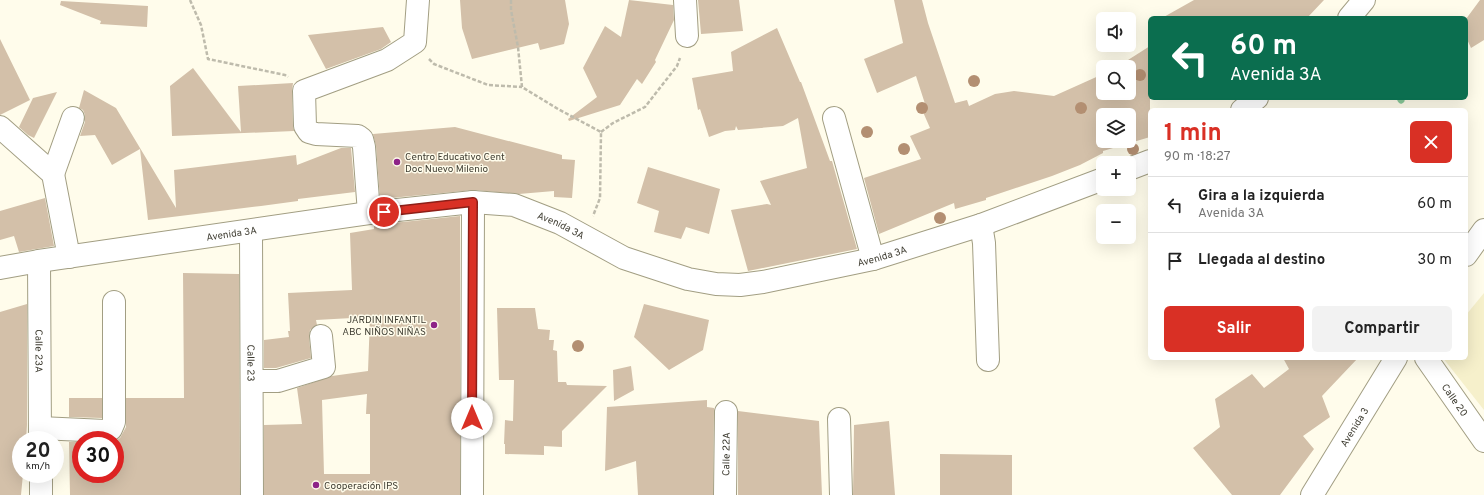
<!DOCTYPE html>
<html lang="es">
<meta charset="utf-8">
<style>
body{margin:0;font-family:Overpass,sans-serif;background:#f2f2f2;color:#222;height:100vh;display:flex;flex-direction:column;font-size:15px;white-space:nowrap}
*{box-sizing:border-box;margin:0}
p{font-size:13px;color:#767676}
.icon{flex:none;width:22px;height:22px;fill:none;stroke:currentColor;stroke-width:2;stroke-linecap:round;stroke-linejoin:round}
.map{position:relative;flex:1;overflow:hidden}
.details{position:absolute;left:1148px;top:108px;width:320px;height:252px;display:flex;flex-direction:column;background:#fff;border-radius:6px;box-shadow:0 4px 16px #0002}
.details>*{flex:none}
.guide{position:absolute;left:1148px;top:16px;width:320px;height:84px;border-radius:6px;box-shadow:0 4px 16px #0002;background:#0b6e4f;color:#fff;overflow:hidden}
.tools{position:absolute;left:1096px;top:12px;display:grid;gap:8px}
.tools a{display:grid;place-items:center;width:40px;height:40px;border-radius:6px;background:#fff;box-shadow:0 4px 16px #0002;font-size:20px}
.speed{position:absolute;left:12px;top:431px;display:flex;gap:8px;font-size:20px;font-weight:700;text-align:center}
.speed>*{display:grid;place-content:center;width:52px;height:52px;border-radius:50%;background:#fff;box-shadow:0 4px 16px #0002;line-height:1}
.speed small{font-size:10px;font-weight:400}
.speed .limit{border:6px solid #d22;background:#fff;color:#111}
.pin{position:absolute;display:grid;place-items:center;width:34px;height:34px;color:#fff;margin:-17px;border:2px solid #fff;border-radius:50%;box-shadow:0 1px 4px #0007}
.me{position:absolute;width:44px;margin:-22px;rotate:0deg;stroke-linejoin:round;filter:drop-shadow(0 0 3px #0008)}
.turn{display:flex;align-items:center;gap:14px;height:84px;padding:0 16px;font-size:18px}
.turn .icon{width:52px;height:52px;stroke-width:2.5}
.turn b{display:block;font-size:28px;line-height:34px}
.round{display:grid;place-items:center;flex:none;width:42px;height:42px;border-radius:6px;background:#f2f2f2}
.headline{display:flex;align-items:center;justify-content:space-between;height:68px;padding:0 16px}
h1{font-size:24px;font-weight:700;line-height:30px;color:#d93025}
.action{display:flex;gap:8px;margin-top:auto;padding:8px 16px}
.action a{flex:1;height:46px;border-radius:6px;background:#d93025;color:#fff;font-size:16px;font-weight:700;line-height:46px;text-align:center}
.action a+a{background:#f2f2f2;color:#222}
ul{padding:0;list-style:none}
li{display:flex;align-items:center;gap:12px;height:56px;padding:0 16px;border-top:1px solid #e0e0e0}
li div{flex:1}
li b{display:block;font-size:15px}
li em{font-style:normal}
.map>svg:first-child{display:block}
.built{fill:#f6f0cb}
.lines{fill:none;stroke-linecap:round;stroke-linejoin:round}
.stream{stroke:#89ca9a;stroke-width:7}
.building{fill:#d3c0a9;fill-rule:evenodd}
.minor-casing{stroke:#a29e83;stroke-width:24}
.path{stroke:#bebbac;stroke-width:2.5;stroke-dasharray:4 2;stroke-linecap:butt}
.minor{stroke:#fff;stroke-width:22}
.tree{fill:#b38f72}
.route-casing{stroke:#8d1f18;stroke-width:10}
.route{stroke:#d93025;stroke-width:7}
.poi-dot{fill:#8d2388;stroke:#fffceb;stroke-width:1.5}
.labels{text-anchor:middle;stroke-width:3;stroke-linejoin:round;paint-order:stroke}
.poi-label{font-size:10px;fill:#3f3d32;stroke:#fffceb;text-anchor:start}
.street-label{font-size:10px;fill:#3f3d32;stroke:#fffceb}
</style>
<div class="map">
<svg width="1484" height="495" viewBox="0 0 1484 495">
<rect width="100%" height="100%" fill="#fffceb"/>
<path class="built" d="M1484,293v117l-41,-52h23v-43z"/>
<g class="lines">
<path class="stream" d="M1400,98l1,2"/>
</g>
<path class="building" d="M460,0h105l4,24 -5,20 -24,6 -2,-7 -66,16 -10,-31z
M629,0l44,5 1,15 -19,40 1,2 -14,22 -5,-5 -17,26 -51,16 -1,-2 29,-22 -14,-29 22,-42 16,11z
M698,0h41l4,31 -42,3z
M894,0h28l6,23 27,80 12,-3 2,6 26,-12 19,-3 40,5 49,-22v19h26v-26h-12l33,-21v91l-47,14v2l-23,12 -28,11 -66,22v2l-31,9 -1,-6 -75,31 -15,-56 57,-19 -11,-23 20,-8 -7,-16 4,-2 -11,-34 -39,17 -13,-34 39,-16zM1103,115h26v26h-26z
M1194,0h130l-17,18h-145z
M1480,0h4v40l-13,8 -5,-11v-18z
M61,1l87,5 -1,21 -47,-3 1,-3 -41,-16z
M383,27l8,15 -10,7 -55,20 -18,-34z
M777,28l23,54h1l29,79h2l25,88 -109,22 -17,-61 36,-6 4,1 -11,-24 47,-13 -9,-50 -15,8 -45,4 -2,-4 -1,4 -10,1 -16,6 -9,-28 -2,1 -6,-32 41,-7 -2,-19z
M0,39l30,61 -30,15z
M193,68l48,64 -3,-46 55,-3 -1,8 1,35 1,5 -122,5 -2,-50z
M84,90l32,18 60,100 -2,-38 122,-15 1,10 44,-17h10l4,44 -57,7v2l-37,5 -113,14 -8,-71 -28,16 -17,-30 -15,1 5,-14v-7l-2,-5 -4,-2z
M57,92l-23,46 -6,-3 -9,-8 14,-29z
M455,127l107,28v4l13,1 -3,38 -18,-1v-6l-35,3 -45,-4 -94,9 -4,-53 -3,-12z
M648,167l72,22 -11,45 -23,-7 -5,12 -27,-7 5,-21 -22,-8z
M45,198l9,48 -35,6 -5,-16 -14,4v-29z
M460,216v279h-196v-70l38,-1 -5,-36 35,-12 36,-5 2,-54 -54,3 1,5 -7,5 -1,7 2,21 -35,10h-12v-28l25,-3 -1,-6h2l-2,-38 64,-3 -2,-57 24,-4v-4zM367,394l-1,20h4v60h-46l-2,-74z
M183,273l56,1 1,221h-170l-1,-53h12v32h34v-33l5,-3 6,-11v-29h58z
M27,304v121l-1,15h-5v34h2l-2,21h-21v-183z
M644,304l65,16 -6,30 -34,20 -35,-33z
M497,308h38l3,21 12,1 -1,10h5l-1,10 4,1 1,31h8l1,3 40,1 -45,45v16l-18,-1v9l-39,-1v-10h-1l1,-24 8,1 1,-41h-15z
M1283,358h75l-36,38 8,21 -27,19 11,13 -34,46h-48l-39,-47 27,-21 -5,-28 37,-25 12,14 25,-19z
M631,366l3,24 -20,11 -1,-31z
M69,398h33v20l-33,-1z
M707,400v7l7,1 -1,87h-75l-2,-34 -31,10 2,-64z
M738,411l81,10 3,74h-84z
M889,421l6,74h-42l1,-70z
M940,454l72,1v40h-72z"/>
<g class="lines">
<g class="minor-casing">
<g id="minor">
<path d="M685,0l2,36"/>
<path d="M1349,18l15,-18"/>
<path d="M1242,110l15,-12"/>
<path d="M834,118l39,141"/>
<path d="M0,127l53,47 16,83"/>
<path d="M1129,169l21,-8"/>
<path d="M53,174l20,-56"/>
<path d="M369,213l-5,-66 -2,-8 -4,-3 -42,-2 -7,-2 -4,-6 -1,-35 83,-31 28,-18 3,-42"/>
<path d="M981,225l3,18 4,117"/>
<path id="s1" d="M251,231l1,264"/>
<path d="M1466,255l18,-25"/>
<path id="s2" d="M39,261l1,179"/>
<path id="s3" d="M0,268l39,-7 330,-48 104,-11 41,3 46,18 64,35 64,21 28,5 24,1 23,-3 110,-23 108,-34 122,-46"/>
<path id="s4" d="M1426,358l58,83"/>
<path d="M252,381h26l46,-14 -3,-31"/>
<path d="M839,419l2,76"/>
<path d="M40,428l65,3 6,-2 3,-7v-120"/>
<path d="M41,474v21"/>
<path d="M472,495l1,-293"/>
<path id="s5" d="M725,495l1,-83"/>
<path id="s6" d="M1312,495l84,-137"/>
</g>
</g>
<path class="path" d="M190,0l11,25 7,34 77,16 3,2
M511,0v10l7,37 4,40 36,22 43,23 -1,66 -7,18
M429,59l5,5 54,21 34,2
M601,132l12,-9 32,-16 32,-41 3,-8"/>
<use href="#minor" class="minor"/>
</g>
<g class="tree">
<circle cx="1140" cy="75" r="6"/>
<circle cx="974" cy="81" r="6"/>
<circle cx="922" cy="108" r="6"/>
<circle cx="1081" cy="108" r="6"/>
<circle cx="867" cy="132" r="6"/>
<circle cx="904" cy="149" r="6"/>
<circle cx="1133" cy="149" r="6"/>
<circle cx="940" cy="218" r="6"/>
<circle cx="578" cy="346" r="6"/>
</g>
<g class="lines">
<g class="route-casing">
<path id="route" d="M384,212l89,-10 -1,216"/>
</g>
<use href="#route" class="route"/>
</g>
<g class="poi-dot">
<circle cx="397" cy="162" r="4"/>
<circle cx="434" cy="325" r="4"/>
<circle cx="316" cy="485" r="4"/>
</g>
<g class="labels">
<g class="poi-label">
<text x="405" y="160">Centro Educativo Cent<tspan x="405" dy="12">Doc Nuevo Milenio</tspan></text>
<text x="426" y="323" text-anchor="end">JARDIN INFANTIL<tspan x="426" dy="12">ABC NIÑOS NIÑAS</tspan></text>
<text x="324" y="489">Cooperación IPS</text>
</g>
<g class="street-label">
<text dy="4" stroke="none"><textPath href="#s3" startOffset="570">Avenida 3A</textPath></text>
<text dy="4" stroke="none"><textPath href="#s3" startOffset="234">Avenida 3A</textPath></text>
<text dy="4" stroke="none"><textPath href="#s3" startOffset="906">Avenida 3A</textPath></text>
<text dy="4" stroke="none"><textPath href="#s2" startOffset="90">Calle 23A</textPath></text>
<text dy="4" stroke="none"><textPath href="#s1" startOffset="132">Calle 23</textPath></text>
<text dy="4" stroke="none"><textPath href="#s4" startOffset="51">Calle 20</textPath></text>
<text dy="4" stroke="none"><textPath href="#s6" startOffset="80">Avenida 3</textPath></text>
<text dy="4" stroke="none"><textPath href="#s5" startOffset="41">Calle 22A</textPath></text>
</g>
</g>
</svg>
<div class="tools">
<a><svg class="icon" aria-label="sound" viewBox="0 0 24 24"><path d="M4 9h4l5-4v14l-5-4H4zM17 9q2 3 0 6"/></svg></a>
<a><svg class="icon" aria-label="search" viewBox="0 0 24 24"><circle cx="10" cy="10" r="6"/><path d="M15 15l6 6"/></svg></a>
<a><svg class="icon" aria-label="layers" viewBox="0 0 24 24"><path d="M12 4l9 5-9 5-9-5zM3 14l9 5 9-5"/></svg></a>
<a>+</a>
<a>−</a>
</div>
<div class="speed"><div>20<small>km/h</small></div><div class="limit">30</div></div>
<div class="pin" style="left:384px;top:212px;background:#d93025"><svg class="icon" aria-label="arrive" viewBox="0 0 24 24"><path d="M6 21V4h12l-3 4 3 4H6"/></svg></div>
<svg class="me" style="left:472px;top:418px" viewBox="-20 -20 40 40"><circle r="19" fill="#fff"/><path d="M0-13L10 11 0 6-10 11z" fill="#d93025"/></svg>
<div class="guide">
<div class="turn"><svg class="icon" aria-label="left" viewBox="0 0 24 24"><path d="M17 20v-9H6M10 6l-5 5 5 5"/></svg><div><b>60 m</b>Avenida 3A</div></div>
</div>
<section class="details">
<div class="headline"><div><h1>1 min</h1><p>90 m · 18:27</p></div><a class="round" style="background:#d93025;color:#fff"><svg class="icon" aria-label="close" viewBox="0 0 24 24"><path d="M6 6l12 12M18 6L6 18"/></svg></a></div>
<ul>
<li><svg class="icon" aria-label="left" viewBox="0 0 24 24"><path d="M17 20v-9H6M10 6l-5 5 5 5"/></svg><div><b>Gira a la izquierda</b><p>Avenida 3A</p></div><em>60 m</em></li>
<li><svg class="icon" aria-label="arrive" viewBox="0 0 24 24"><path d="M6 21V4h12l-3 4 3 4H6"/></svg><div><b>Llegada al destino</b></div><em>30 m</em></li>
</ul>
<div class="action"><a>Salir</a><a>Compartir</a></div>
</section>
</div>
